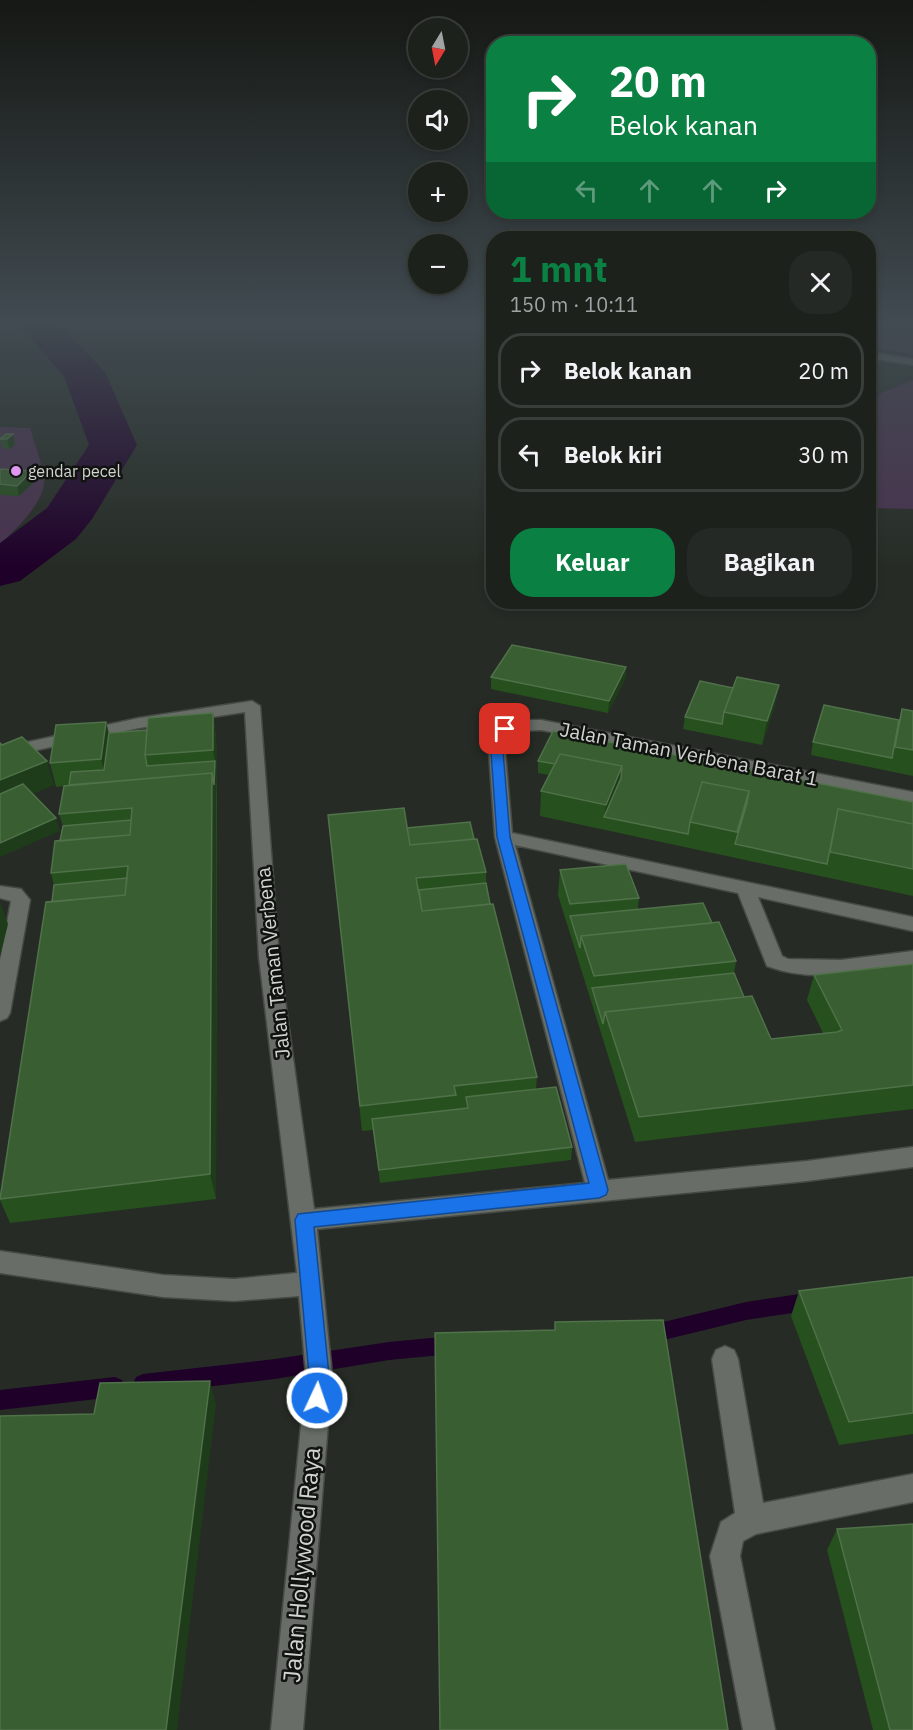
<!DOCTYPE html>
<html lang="id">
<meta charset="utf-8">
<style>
body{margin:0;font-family:"IBM Plex Sans",sans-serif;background:#252925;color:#f1f3f6;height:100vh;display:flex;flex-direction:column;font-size:22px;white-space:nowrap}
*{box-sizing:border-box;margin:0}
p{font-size:20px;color:#a0a3a3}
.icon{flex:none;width:33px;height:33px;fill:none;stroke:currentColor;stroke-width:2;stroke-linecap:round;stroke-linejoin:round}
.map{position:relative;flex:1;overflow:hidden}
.side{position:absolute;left:486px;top:231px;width:390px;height:378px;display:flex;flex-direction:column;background:#1c211c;border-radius:24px;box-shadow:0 3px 9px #0003,0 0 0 2px #3a3e3b}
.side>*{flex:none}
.top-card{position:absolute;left:486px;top:36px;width:390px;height:183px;border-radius:24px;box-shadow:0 3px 9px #0003,0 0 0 2px #3a3e3b;background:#0b8043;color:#fff;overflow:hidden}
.needle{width:39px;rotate:190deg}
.fabs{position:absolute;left:408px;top:18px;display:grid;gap:12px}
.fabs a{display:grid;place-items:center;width:60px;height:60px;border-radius:50%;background:#1c211c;box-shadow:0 3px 9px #0003,0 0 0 2px #3a3e3b;font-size:30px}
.pin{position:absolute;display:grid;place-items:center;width:51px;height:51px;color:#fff;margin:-26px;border-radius:12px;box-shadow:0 3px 9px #0006}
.me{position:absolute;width:66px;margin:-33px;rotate:3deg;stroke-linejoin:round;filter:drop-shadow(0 0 4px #0008)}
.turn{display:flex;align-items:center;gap:21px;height:126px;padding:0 24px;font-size:27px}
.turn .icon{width:78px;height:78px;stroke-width:2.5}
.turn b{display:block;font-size:42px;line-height:51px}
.lanes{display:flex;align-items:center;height:57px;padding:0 24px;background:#0003;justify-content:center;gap:30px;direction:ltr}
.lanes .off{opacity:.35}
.round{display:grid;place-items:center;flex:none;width:63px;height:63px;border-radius:24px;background:#252925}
.overview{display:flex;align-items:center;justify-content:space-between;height:102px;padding:0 24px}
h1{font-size:36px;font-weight:700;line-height:45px;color:#0b8043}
.action{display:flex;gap:12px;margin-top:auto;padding:12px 24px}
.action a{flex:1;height:69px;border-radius:24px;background:#0b8043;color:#fff;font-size:24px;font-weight:700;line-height:69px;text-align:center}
.action a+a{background:#252925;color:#f1f3f6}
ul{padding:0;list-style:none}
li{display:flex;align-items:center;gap:18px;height:75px;margin:0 12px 9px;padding:0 12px;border:3px solid #3a3e3b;border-radius:24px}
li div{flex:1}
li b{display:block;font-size:22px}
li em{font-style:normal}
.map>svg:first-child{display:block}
.green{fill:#49324f}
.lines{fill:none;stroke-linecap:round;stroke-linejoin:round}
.stream{fill:#1f0029;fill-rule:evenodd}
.river{fill:#1f0029;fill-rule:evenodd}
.street-casing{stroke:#454a44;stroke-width:3}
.street{fill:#686e67;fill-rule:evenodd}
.wall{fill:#26501e}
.shaded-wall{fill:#1e3c19}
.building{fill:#385e31;stroke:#50714a;stroke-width:1.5}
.route{fill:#1a73e8;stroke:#114b97;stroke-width:1.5}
.poi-dot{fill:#de98f2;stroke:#111310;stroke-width:2}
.labels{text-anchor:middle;stroke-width:5;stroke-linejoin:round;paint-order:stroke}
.far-poi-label{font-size:16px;fill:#d1d5d0;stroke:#111310;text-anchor:start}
.street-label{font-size:20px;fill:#d1d5d0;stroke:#111310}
.near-street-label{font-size:24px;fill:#d1d5d0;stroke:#111310}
</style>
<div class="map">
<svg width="913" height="1730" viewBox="0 0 913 1730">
<rect width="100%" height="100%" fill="#262c25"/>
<path class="green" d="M869,325h44v30l-44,-9z
M913,380v129l-44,-1v-110z
M0,427l30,1c4,13 15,44 14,55 -1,20 -30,49 -44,61z"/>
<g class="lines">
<path class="stream" d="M813,1292l7,3 2,6 -2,6 -7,3 -67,10 -99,24 -7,-3 -3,-6 3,-6 7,-3 99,-24z
M452,1336l7,2 3,7 -3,7 -7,2 -63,6 -114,19 -132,15 -7,-3 -3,-7 3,-7 7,-3 132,-15 114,-17z
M115,1377l7,3 3,7 -3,7 -7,3 -115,13v-20z"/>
<path class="river" d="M19,325h41l45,47 32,73 -45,74 -16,20 -56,42 -20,5v-43l47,-35 42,-63 -25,-69z"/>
<g class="street-casing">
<path id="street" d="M868,352l45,7v6l-45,-7z
M252,701l8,5 19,251 35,252 271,-26 -90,-346 -7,-99c13,-17 33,-18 53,-18l372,72v10l-372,-72 -23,1 -14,8 8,94 401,84v14l-155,-34 24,59 6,3 53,1 72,-9v14c-48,6 -99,19 -146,1l-29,-73 -223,-48 93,335 199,-19 106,-14v20l-106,14 -490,48 15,146 -29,355h-32l35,-355 -7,-79 -65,5 -71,-4 -163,-24v-22l163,24 71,4 63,-6 -38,-316 -14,-245 -106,16 -139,30v-10l139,-30z
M0,886l21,3 9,11 -20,113 -3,5 -7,3v-61l11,-59 -11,-3z
M725,1346l9,4 4,9 25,144 150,-29v28l-157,32 -13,7 -3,15 35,174h-32l-33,-174 11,-34 14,-9 -23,-154 4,-9z"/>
</g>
<use href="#street" class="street"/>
</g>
<path class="wall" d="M6,434l9,11 -6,4h-6l-3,-10z
M0,469l32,2 2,11 -15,14 -19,-1z
M626,667l-1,12 -17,34 -117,-24v-12z
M779,685l-5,23 -12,37 -79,-16 2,-12 48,-29z
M902,709l11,2v65l-102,-21 2,-13 86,-22z
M213,713l3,24 1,37 -1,425 -206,24 -10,-23v-4l52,-294 2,-17 -3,-12 9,-32 3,-15 -4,-12 5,-28 -8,1 -6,-24 56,-41 3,11 38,-3z
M538,761l375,41v94l-373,-80 1,-25 8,-16 -11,-2z
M328,815l146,24 12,33v11l4,21 47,173 -1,12 36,58 -1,13 -191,23 -7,-53 -11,1z
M560,870l79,28 -1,12 74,13 24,38 -2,12 10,24 27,42 52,-6 -16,-33 7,-25 99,-11v145l-278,33 -77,-247z
M913,1277v157l-74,11 -48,-129 8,-25z
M837,1529l76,201h-40l-46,-180z"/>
<path class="shaded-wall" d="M13,434l2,11 -6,4 -2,-10z
M32,471l2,11 -15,14 -2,-10z
M626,667l-1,12 -17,34 1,-12z
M779,685l-5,23 -12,37 5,-24z
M213,713l3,24 1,37 -4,-24z
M106,722l5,23 -4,38 -6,-24z
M47,761l7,24 -54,23v-28z
M215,761l2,13 -1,23 -2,-12z
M622,766l-3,24 -15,27 2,-12z
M212,773l4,24v402l-6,-25z
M56,818l4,13 -60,26v-14z
M0,901l8,23 -8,33z
M210,1381l6,24 -39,325h-11z"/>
<path class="building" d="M6,434h7l-6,5h-7z
M0,469l32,2 -15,15 -17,-2z
M512,645l114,22 -17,34 -118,-24z
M737,677l42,8 -12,36 -43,-9z
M700,681l33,7 -9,24 -2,12 -37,-7z
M824,705l75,15 -7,38 -79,-16z
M902,709l11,2v39l-18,-3z
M213,713v37l-68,5 3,-37z
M106,722l-5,37 -51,4 6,-38z
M147,730l-2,25 2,11 68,-5 -1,24 -2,-12 -143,12 2,-13 33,-2 5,-37z
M553,731l360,71v22l-75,-15 -11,55 -92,-20 12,-41 2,-12 -47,-9 -12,40 -2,12 -84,-17 17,-39 1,-12 -62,-12 -5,10 -17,-3z
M22,737l25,24 -47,19v-37l2,2z
M560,754l62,12 -16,39 -65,-14z
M212,773l-2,401 -210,25 46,-297 79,-7 3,-29 -77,7 4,-32 75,-6 2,-27 -73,6 5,-28z
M702,782l47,9 -12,41 -47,-10z
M23,784l33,34 -56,25v-49z
M404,808l6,37 67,-6 9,33 -70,6 6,33 71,-7 44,173 -83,9 2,9 -96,11 -32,-291z
M838,809l75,15v45l-83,-17z
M131,820l-1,15 -70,6 3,-15z
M470,822l4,17 -64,6 -3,-17z
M626,864l13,34 -69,6 -10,-34z
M127,878l-2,17 -73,7 2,-17z
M486,883l4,21 -68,7 -3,-21z
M703,903l9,20 -131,13 -1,12 -10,-32z
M719,922l17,39 -142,15 -13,-40z
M913,964v121l-274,32 -34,-105 147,-16 19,43 66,-7 5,-2 -28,-55z
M734,973l10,24 -139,15 -2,12 -11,-36z
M556,1087l16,60 -193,23 -7,-51 96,-11 -2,-11z
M913,1277v136l-64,9 -50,-131z
M663,1320l65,410h-288l-5,-397 120,-3v-8z
M210,1381l-44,349h-166v-314l94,-2 6,-31z
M913,1524v206h-23l-53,-201z"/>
<linearGradient id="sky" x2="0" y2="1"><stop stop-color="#151814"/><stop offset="0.57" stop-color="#414b51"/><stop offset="1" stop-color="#414b51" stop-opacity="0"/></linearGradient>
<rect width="913" height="567" fill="url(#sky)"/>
<path class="route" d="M505,726l6,3 -9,10 8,98 98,353 -2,5 -7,3 -285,29 15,148 -2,23 -3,8 -7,2 -7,-2 -3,-8 2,-23 -14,-155 3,-6 291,-31 -92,-346 -7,-99 11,-11z"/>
<circle class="poi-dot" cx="16" cy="471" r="6"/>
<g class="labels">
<g class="far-poi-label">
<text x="28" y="477">gendar pecel</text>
</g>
<g class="street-label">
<text transform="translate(689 754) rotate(11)" y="7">Jalan Taman Verbena Barat 1</text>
<text transform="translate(273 963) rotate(-96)" y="7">Jalan Taman Verbena</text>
</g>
<g class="near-street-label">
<text transform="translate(302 1565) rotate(-85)" y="8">Jalan Hollywood Raya</text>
</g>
</g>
</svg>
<div class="fabs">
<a><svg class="needle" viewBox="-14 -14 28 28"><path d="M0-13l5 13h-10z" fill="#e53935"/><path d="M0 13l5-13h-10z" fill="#a0a3a3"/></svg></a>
<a><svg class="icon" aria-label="sound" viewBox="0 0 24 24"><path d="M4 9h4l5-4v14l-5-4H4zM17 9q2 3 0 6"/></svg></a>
<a>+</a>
<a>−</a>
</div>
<div class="pin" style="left:505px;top:729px;background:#d93025"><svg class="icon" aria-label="arrive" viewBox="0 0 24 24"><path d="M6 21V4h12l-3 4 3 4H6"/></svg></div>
<svg class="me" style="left:317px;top:1398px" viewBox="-20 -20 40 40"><circle r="17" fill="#1a73e8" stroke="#fff" stroke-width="3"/><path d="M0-11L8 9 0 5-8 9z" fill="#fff"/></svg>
<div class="top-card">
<div class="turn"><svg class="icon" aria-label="right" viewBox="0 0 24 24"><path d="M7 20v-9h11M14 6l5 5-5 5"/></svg><div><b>20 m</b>Belok kanan</div></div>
<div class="lanes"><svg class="icon off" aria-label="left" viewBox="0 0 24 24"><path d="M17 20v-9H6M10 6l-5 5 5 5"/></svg><svg class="icon off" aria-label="ahead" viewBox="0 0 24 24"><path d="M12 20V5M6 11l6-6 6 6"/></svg><svg class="icon off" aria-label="ahead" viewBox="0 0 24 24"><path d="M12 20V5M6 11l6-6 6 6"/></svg><svg class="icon" aria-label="right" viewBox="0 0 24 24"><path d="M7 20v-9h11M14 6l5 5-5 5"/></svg></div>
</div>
<section class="side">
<div class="overview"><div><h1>1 mnt</h1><p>150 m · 10:11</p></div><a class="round"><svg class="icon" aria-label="close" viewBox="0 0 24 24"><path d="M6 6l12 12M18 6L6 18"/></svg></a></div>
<ul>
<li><svg class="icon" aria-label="right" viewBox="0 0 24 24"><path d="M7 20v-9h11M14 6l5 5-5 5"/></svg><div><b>Belok kanan</b></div><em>20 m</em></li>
<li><svg class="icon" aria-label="left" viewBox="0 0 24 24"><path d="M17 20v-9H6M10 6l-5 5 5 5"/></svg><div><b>Belok kiri</b></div><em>30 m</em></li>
</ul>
<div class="action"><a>Keluar</a><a>Bagikan</a></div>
</section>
</div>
